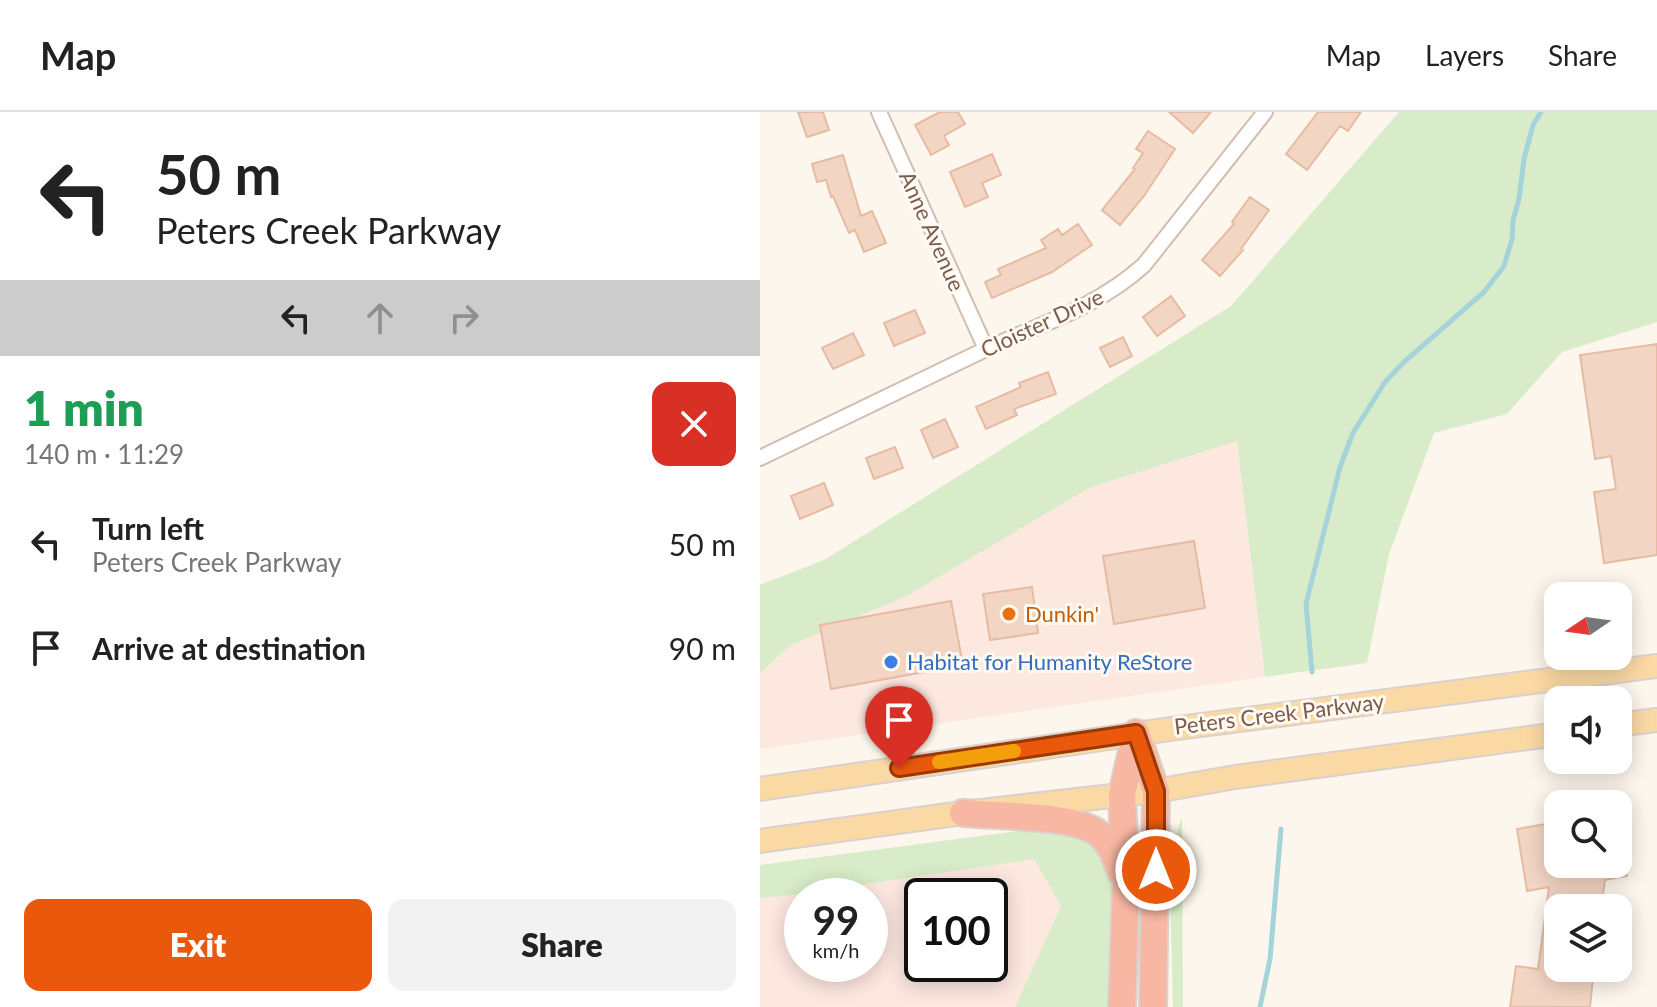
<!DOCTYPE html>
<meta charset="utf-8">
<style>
body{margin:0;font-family:Lato,sans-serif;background:#f2f2f2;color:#222;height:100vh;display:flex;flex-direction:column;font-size:30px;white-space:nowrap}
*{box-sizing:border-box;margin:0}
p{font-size:26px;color:#767676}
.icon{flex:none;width:44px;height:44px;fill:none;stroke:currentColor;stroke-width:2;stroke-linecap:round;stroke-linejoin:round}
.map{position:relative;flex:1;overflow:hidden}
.details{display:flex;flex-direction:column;background:#fff;width:760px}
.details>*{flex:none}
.hud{background:#fff;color:#222;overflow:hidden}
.needle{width:52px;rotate:257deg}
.buttons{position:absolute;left:784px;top:470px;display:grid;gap:16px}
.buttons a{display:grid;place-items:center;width:88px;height:88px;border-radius:16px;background:#fff;box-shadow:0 4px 20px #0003;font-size:40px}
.speed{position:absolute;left:24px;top:766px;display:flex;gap:16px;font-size:40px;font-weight:700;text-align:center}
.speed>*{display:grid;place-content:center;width:104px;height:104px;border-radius:50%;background:#fff;box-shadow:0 4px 20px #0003;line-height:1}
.speed small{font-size:20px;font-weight:400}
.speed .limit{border:4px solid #111;border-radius:12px;background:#fff;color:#111}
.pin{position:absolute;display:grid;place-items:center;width:68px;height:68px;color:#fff;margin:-82px -34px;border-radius:50% 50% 50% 0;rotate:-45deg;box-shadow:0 0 8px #0007}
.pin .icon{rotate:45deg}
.me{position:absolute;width:88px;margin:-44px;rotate:0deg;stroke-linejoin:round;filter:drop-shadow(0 0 6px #0008)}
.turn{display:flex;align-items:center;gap:28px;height:168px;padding:0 24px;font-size:36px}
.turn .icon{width:104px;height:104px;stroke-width:2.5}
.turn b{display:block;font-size:56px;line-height:68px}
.lanes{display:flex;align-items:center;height:76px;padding:0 24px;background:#0003;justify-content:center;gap:40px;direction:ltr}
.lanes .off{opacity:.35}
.round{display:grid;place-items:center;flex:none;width:84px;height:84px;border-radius:16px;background:#f2f2f2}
.head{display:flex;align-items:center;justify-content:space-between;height:136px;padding:0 24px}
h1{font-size:48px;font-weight:800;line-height:60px;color:#1e9e55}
.cta{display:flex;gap:16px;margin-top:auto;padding:16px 24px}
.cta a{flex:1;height:92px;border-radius:16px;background:#ea580c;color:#fff;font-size:32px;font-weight:800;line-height:92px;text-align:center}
.cta a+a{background:#f2f2f2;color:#222}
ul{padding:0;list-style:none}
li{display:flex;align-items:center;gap:24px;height:104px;padding:0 24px}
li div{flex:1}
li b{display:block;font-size:30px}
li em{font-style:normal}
header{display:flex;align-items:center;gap:48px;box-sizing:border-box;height:112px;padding:0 40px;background:#fff;border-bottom:2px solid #e0e0e0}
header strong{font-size:38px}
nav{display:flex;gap:44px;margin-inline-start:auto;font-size:28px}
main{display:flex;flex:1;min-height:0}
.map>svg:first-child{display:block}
.commercial{fill:#fde8e0;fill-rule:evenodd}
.green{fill:#d8ecc9}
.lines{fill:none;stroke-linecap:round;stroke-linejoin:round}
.stream{stroke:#a5d3da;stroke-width:5}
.building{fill:#f3d5c3;stroke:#e6bba3;stroke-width:2}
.minor-casing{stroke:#d1beb0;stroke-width:18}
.primary-casing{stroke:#dad1cd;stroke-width:26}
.motorway-casing{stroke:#dad1cd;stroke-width:30}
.minor{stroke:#fff;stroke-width:14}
.primary{stroke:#fbd9a5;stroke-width:22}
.motorway{stroke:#f7b7a3;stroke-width:26}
.route-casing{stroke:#983908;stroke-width:20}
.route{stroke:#ea580c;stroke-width:14}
.slow{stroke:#f59e0b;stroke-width:14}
.food-dot{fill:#e8710a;stroke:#fffaf3;stroke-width:3}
.shop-dot{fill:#3f7fe0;stroke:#fffaf3;stroke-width:3}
.labels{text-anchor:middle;stroke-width:6;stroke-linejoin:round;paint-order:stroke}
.street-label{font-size:22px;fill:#7a5c4d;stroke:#fffaf3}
.food-label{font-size:22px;fill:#c56008;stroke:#fffaf3;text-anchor:start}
.shop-label{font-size:22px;fill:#366cbe;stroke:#fffaf3;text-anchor:start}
</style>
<header>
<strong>Map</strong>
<nav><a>Map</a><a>Layers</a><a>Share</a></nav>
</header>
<main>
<section class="details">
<div class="hud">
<div class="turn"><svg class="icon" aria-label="left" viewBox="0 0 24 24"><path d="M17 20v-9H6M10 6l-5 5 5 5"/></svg><div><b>50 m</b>Peters Creek Parkway</div></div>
<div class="lanes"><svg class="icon" aria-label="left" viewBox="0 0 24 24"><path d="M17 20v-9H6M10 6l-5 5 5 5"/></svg><svg class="icon off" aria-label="ahead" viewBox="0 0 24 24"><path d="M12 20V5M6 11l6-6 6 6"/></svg><svg class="icon off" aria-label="right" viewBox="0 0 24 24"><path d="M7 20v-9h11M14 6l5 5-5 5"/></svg></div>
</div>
<div class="head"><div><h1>1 min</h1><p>140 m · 11:29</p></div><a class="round" style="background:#d93025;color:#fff"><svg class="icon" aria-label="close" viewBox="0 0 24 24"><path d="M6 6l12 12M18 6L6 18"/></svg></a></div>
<ul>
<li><svg class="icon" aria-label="left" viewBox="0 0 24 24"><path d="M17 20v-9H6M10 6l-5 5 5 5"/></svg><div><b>Turn left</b><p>Peters Creek Parkway</p></div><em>50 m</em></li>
<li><svg class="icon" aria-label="arrive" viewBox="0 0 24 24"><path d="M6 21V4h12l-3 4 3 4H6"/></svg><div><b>Arrive at destination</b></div><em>90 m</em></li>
</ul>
<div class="cta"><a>Exit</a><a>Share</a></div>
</section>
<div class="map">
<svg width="897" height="895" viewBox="0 0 897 895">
<rect width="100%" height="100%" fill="#fdf6ec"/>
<path class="commercial" d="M477,328l28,237 -505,72v-76l31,-28 116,-49 182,-108z
M274,747l27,46 -43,102h-258v-109l34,-3zM42,784h68v68h-68zM162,784h68v68h-68z"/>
<path class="green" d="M639,0h258v210l-95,30 -55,62 -73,19 -45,121 -22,109 -102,14 -28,-236 -148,47 -182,108 -116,49 -31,28v-88l64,-25 407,-254z
M422,705l1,190h-10l-4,-149z
M273,717l50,3 23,29 5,24 -3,122h-93l46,-101 -27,-47 -240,36 -34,3v-33z"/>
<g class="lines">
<path class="stream" d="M552,560l-6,-68 34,-137 13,-34 32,-51 19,-20 80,-70 20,-26 8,-27 1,-19 6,-21 5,-40 9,-34 8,-13
M500,895l10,-48 11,-130"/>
</g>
<path class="building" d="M38,0h25l6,18 -22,7z
M180,0h18l7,12 -21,12 5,9 -18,10 -16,-30z
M409,0h42l-18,21z
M558,0h43l-13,19 -8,-5 -33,44 -21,-16z
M388,19l27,18 -31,47 -24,29 -18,-15 33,-41 -2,-1 10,-15 -7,-4z
M232,42l9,21 -19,8 6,14 -23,10 -15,-35z
M83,43l18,61 11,-5 14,32 -22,9 -9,-22 -6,3 -16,-37 -2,1 -5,-17 -9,2 -5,-18z
M490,85l19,13 -28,39 2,1 -23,26 -18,-16 32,-36 -2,-2z
M318,112l14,21 -40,27 -60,26 -7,-16 16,-7 -3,-6 48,-21 -5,-8 17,-11 4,6z
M411,184l14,20 -28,20 -14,-19z
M155,198l10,23 -31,13 -10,-23z
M93,221l11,22 -31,14 -11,-21z
M363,225l9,19 -22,11 -10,-19z
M897,232v211l-53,8 -10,-71 22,-3 -5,-33 -16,3 -15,-104z
M288,260l8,22 -42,15 3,6 -31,14 -10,-22 45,-20 -2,-4z
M185,307l13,28 -25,11 -12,-28z
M135,335l8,21 -29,11 -8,-21z
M64,371l9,22 -33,14 -9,-23z
M434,429l11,67 -91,16 -11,-68z
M272,475l6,46 -48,7 -7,-46z
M191,489l12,64 -132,24 -11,-64z
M798,710v42h67l2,12 -22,4 -4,28h-43v60h36l-4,39h-80l6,-41 22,3 11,-82 -22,4 -10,-62z"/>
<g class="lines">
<g class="minor-casing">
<path id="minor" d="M119,0l107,237
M0,346c74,-36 148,-72 222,-107 58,-27 113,-42 162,-86l121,-153"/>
</g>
<g class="primary-casing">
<path id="primary" d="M858,613l39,-5
M0,677l410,-60 487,-63
M0,729l203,-28 193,-22 79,-14 323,-43"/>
</g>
<g class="motorway-casing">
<path id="motorway" d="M376,621l20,58 -3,216
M203,701c32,3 114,2 136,21 13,10 16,24 22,38
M362,895l4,-122 -4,-90 14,-62"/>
</g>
<use href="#minor" class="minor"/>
<use href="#primary" class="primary"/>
<use href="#motorway" class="motorway"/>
</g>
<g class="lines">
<g class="route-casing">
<path id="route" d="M139,656l237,-35 20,58v79"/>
</g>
<use href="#route" class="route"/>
<path class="slow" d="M179,650l75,-11"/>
</g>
<circle class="food-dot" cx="249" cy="502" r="8"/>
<circle class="shop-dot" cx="131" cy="550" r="8"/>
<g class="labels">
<g class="street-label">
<text transform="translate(172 119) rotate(66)" y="8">Anne Avenue</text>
<text transform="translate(282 211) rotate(-25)" y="8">Cloister Drive</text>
<text transform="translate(519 602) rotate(-7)" y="8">Peters Creek Parkway</text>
</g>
<g class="food-label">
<text x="265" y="510">Dunkin'</text>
</g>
<g class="shop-label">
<text x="147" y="558">Habitat for Humanity ReStore</text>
</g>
</g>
</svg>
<div class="buttons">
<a><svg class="needle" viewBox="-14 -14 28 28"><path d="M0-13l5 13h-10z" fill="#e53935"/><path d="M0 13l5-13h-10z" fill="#767676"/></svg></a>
<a><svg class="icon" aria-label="sound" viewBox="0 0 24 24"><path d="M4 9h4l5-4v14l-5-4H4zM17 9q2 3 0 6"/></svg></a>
<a><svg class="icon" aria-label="search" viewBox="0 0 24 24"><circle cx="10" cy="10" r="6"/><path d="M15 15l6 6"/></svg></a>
<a><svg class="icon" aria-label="layers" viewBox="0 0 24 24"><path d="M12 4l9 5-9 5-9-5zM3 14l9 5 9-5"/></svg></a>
</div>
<div class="speed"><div>99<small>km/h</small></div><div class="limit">100</div></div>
<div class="pin" style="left:139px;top:656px;background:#d93025"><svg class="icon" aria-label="arrive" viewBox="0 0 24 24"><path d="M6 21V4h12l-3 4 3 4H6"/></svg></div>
<svg class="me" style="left:396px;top:758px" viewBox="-20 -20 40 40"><circle r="17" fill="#ea580c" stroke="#fff" stroke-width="3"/><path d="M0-11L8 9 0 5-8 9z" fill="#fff"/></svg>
</div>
</main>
